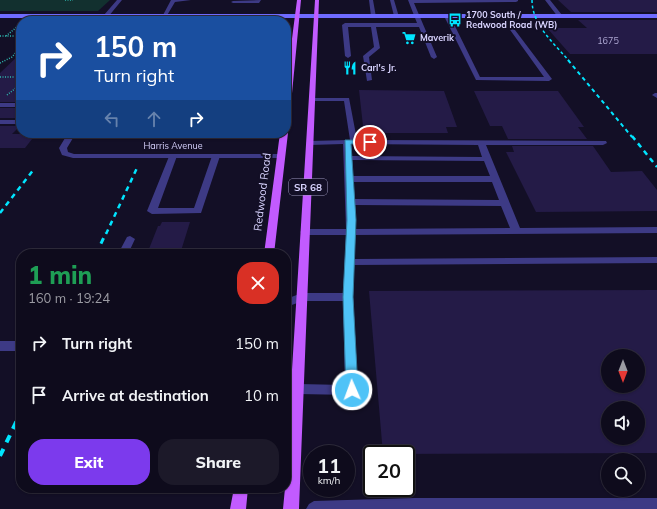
<!DOCTYPE html>
<meta charset="utf-8">
<style>
body{margin:0;font-family:Mulish,sans-serif;background:#1c1929;color:#f1f3f6;height:100vh;display:flex;flex-direction:column;font-size:15px;white-space:nowrap}
*{box-sizing:border-box;margin:0}
p{font-size:13px;color:#9b9ba3}
.icon{flex:none;width:22px;height:22px;fill:none;stroke:currentColor;stroke-width:2;stroke-linecap:round;stroke-linejoin:round}
.map{position:relative;flex:1;overflow:hidden}
.sheet{position:absolute;left:16px;top:249px;width:275px;height:244px;display:flex;flex-direction:column;background:#0e0b1c;border-radius:16px;box-shadow:0 1px 3px #0004,0 0 0 1px #2e2b3b}
.sheet>*{flex:none}
.top-card{position:absolute;left:16px;top:16px;width:275px;height:122px;border-radius:16px;box-shadow:0 1px 3px #0004,0 0 0 1px #2e2b3b;background:#1a4fa0;color:#fff;overflow:hidden}
.needle{width:26px;rotate:180deg}
.tools{position:absolute;left:601px;top:349px;display:grid;gap:8px}
.tools a{display:grid;place-items:center;width:44px;height:44px;border-radius:50%;background:#0e0b1c;box-shadow:0 1px 3px #0004,0 0 0 1px #2e2b3b;font-size:20px}
.speed{position:absolute;left:303px;top:445px;display:flex;gap:8px;font-size:20px;font-weight:700;text-align:center}
.speed>*{display:grid;place-content:center;width:52px;height:52px;border-radius:50%;background:#0e0b1c;box-shadow:0 1px 3px #0004,0 0 0 1px #2e2b3b;line-height:1}
.speed small{font-size:10px;font-weight:400}
.speed .limit{border:2px solid #111;border-radius:6px;background:#fff;color:#111}
.pin{position:absolute;display:grid;place-items:center;width:34px;height:34px;color:#fff;margin:-17px;border:2px solid #fff;border-radius:50%;box-shadow:0 1px 4px #0007}
.me{position:absolute;width:44px;margin:-22px;rotate:358deg;stroke-linejoin:round;filter:drop-shadow(0 0 3px #0008)}
.turn{display:flex;align-items:center;gap:14px;height:84px;padding:0 12px;font-size:18px}
.turn .icon{width:52px;height:52px;stroke-width:2.5}
.turn b{display:block;font-size:28px;line-height:34px}
.lanes{display:flex;align-items:center;height:38px;padding:0 12px;background:#0003;justify-content:center;gap:20px;direction:ltr}
.lanes .off{opacity:.35}
.round{display:grid;place-items:center;flex:none;width:42px;height:42px;border-radius:16px;background:#1c1929}
.head{display:flex;align-items:center;justify-content:space-between;height:68px;padding:0 12px}
h1{font-size:24px;font-weight:800;line-height:30px;color:#1e9e55}
.action{display:flex;gap:8px;margin-top:auto;padding:8px 12px}
.action a{flex:1;height:46px;border-radius:16px;background:#7c3aed;color:#fff;font-size:16px;font-weight:800;line-height:46px;text-align:center}
.action a+a{background:#1c1929;color:#f1f3f6}
ul{padding:0;list-style:none}
li{display:flex;align-items:center;gap:12px;height:52px;padding:0 12px}
li div{flex:1}
li b{display:block;font-size:15px}
li em{font-style:normal}
.map>svg:first-child{display:block}
.green{fill:#12302f}
.building{fill:#241b47;fill-rule:evenodd}
.lines{fill:none;stroke-linecap:round;stroke-linejoin:round}
.path{stroke:#2fb8b0;stroke-width:1.5;stroke-dasharray:1 1.5;stroke-linecap:butt}
.lane{fill:#3d3a85;fill-rule:evenodd}
.street{fill:#3d3a85;fill-rule:evenodd}
.secondary{fill:#6f6bff;fill-rule:evenodd}
.primary{fill:#c25bff;fill-rule:evenodd}
.rail-far4{stroke:#00e5ff;stroke-width:1.5;stroke-dasharray:3 2.5;stroke-linecap:butt}
.rail-far3{stroke:#00e5ff;stroke-width:2;stroke-dasharray:4 3.5;stroke-linecap:butt}
.rail-far2{stroke:#00e5ff;stroke-width:2.5;stroke-dasharray:5 4.5;stroke-linecap:butt}
.rail-far1{stroke:#00e5ff;stroke-width:3;stroke-dasharray:6 5.5;stroke-linecap:butt}
.rail{stroke:#00e5ff;stroke-width:4;stroke-dasharray:8 7;stroke-linecap:butt}
.route{fill:#4fc3f7;stroke:#337fa1}
.labels{text-anchor:middle;stroke-width:4;stroke-linejoin:round;paint-order:stroke}
.far-poi-label{font-size:9px;font-weight:bold;fill:#d9d4ff;stroke:#130f26;text-anchor:start}
.number-label{font-size:9px;fill:#aca6d1}
.far-street-label{font-size:9px;fill:#d9d4ff;stroke:#130f26}
.shield{fill:#130f26;stroke:#9e99be;stroke-width:1}
.shield-label{font-size:10px;font-weight:bold;fill:#d9d4ff}
.street-label{font-size:11px;fill:#d9d4ff;stroke:#130f26}
</style>
<div class="map">
<svg width="657" height="509" viewBox="0 0 657 509">
<rect width="100%" height="100%" fill="#130f26"/>
<path class="green" d="M0,0h110l-12,11h-98z"/>
<path class="building" d="M558,0h99v12h-86z
M578,20h79v34h-87l-23,-26h40z
M21,53v23l-6,6h6v20h-21v-29z
M359,90l85,1 13,36h-11l2,6h-72l-1,-7h-12z
M474,91h84l26,36h-6l9,12h-79l-6,-13h-12z
M0,108h21v10h-21z
M0,126h20l-8,8h24l-11,14h-25z
M512,146h81l18,26 31,-1 15,19v21l-121,1 -30,-60h8z
M162,222h28l-10,32h-33l11,-28h2z
M657,290v163l-274,1 -14,-163zM608,356h30v30h-30zM608,408h30v30h-30z"/>
<g class="lines">
<path class="path" d="M65,0h8
M0,36h21
M6,36l12,-10
M0,63l12,-6 9,-10
M0,77h21
M7,95l14,-11"/>
<path class="lane" d="M117,0h5l-14,17h-4v-2z
M171,0h20l-16,2 -9,15h-4z
M261,0l-2,3h-26l-2,-1 2,-1z
M369,0h4l3,17 -5,-1z
M390,0h4l5,17 -5,-1z
M408,0h110v1l-2,1 -102,1 23,54 -3,2 -3,-2 -12,-30h-43l4,21 -11,9 3,23 -5,1 -4,-25 11,-9 -3,-20h-23l3,29 -3,2 -3,-2 -3,-31 3,-2h72z
M545,0h5l12,15v2h-4z
M447,14l3,2 30,61h64l-44,-61 3,-2 49,65 -3,2 -73,-1 -32,-64z
M286,50l10,2 -10,2z
M655,93h2v5l-5,-3z
M310,98h39l8,42 249,1 1,2 -4,2h-117l34,83 137,-1v6l-302,2v24l302,-2v6l-303,2 -1,32 5,93 -1,4 -5,1 -54,-1 -5,-1 -1,-4 1,-4 5,-1 47,1 -2,-84h-40l-17,6v-8l16,-6h41l3,-58h-41l-5,-3 5,-3h41l-3,-85 -33,1 -4,-2 4,-2 40,-1 -6,-39h-32l-2,-1zM351,144l127,1 4,12 -130,-1zM352,160l132,1 6,15h-137zM353,182h139l7,18 -145,-1zM355,205l146,1 9,22 -155,1z
M0,103h21v4h-21z
M0,120h21v4h-21z
M170,154h3l4,2 -19,52h36l18,-52 4,-2 4,2 -19,57 -49,1 -5,-3z
M130,236l5,3 -7,15h-10l9,-17z
M0,341h21v10h-21z
M413,498h244v11h-351l3,-5 5,-3z"/>
<path class="street" d="M68,133h8l-9,15 1,4 6,2h207l4,2 -4,2h-208l-11,-3 -3,-7z"/>
<path class="secondary" d="M0,14h657v4h-657z"/>
<path class="primary" d="M297,0h4l-11,114 -4,2v-31z
M315,0h4l-20,509h-16l2,-21h1v-22z
M286,131l2,2 -14,121h-10l16,-121h6z
M234,488h14l-2,21h-16z"/>
<path class="rail-far4" d="M532,0c0,25 22,43 37,61"/>
<path class="rail-far3" d="M568,60l64,77"/>
<path class="rail-far2" d="M632,136l25,31
M0,213l34,-44
M106,234l31,-66"/>
<path class="rail-far1" d="M96,254l10,-21"/>
<path class="rail" d="M0,456l21,-44"/>
</g>
<path class="route" d="M345,140h25l4,2 -4,2h-19l5,76 -3,77 5,93 -2,4 -4,1 -4,-1 -2,-4 -3,-93 4,-77z"/>
<defs>
<g id="bus-bare" transform="scale(1.08)"><path d="M-5-6H5V4H4V6H2V4H-2V6H-4V4H-5ZM-3.5-4V0h7V-4ZM-3.5 1.2v1.5H-2V1.2ZM2 1.2v1.5H3.5V1.2Z" fill="#00e5ff" stroke="#130f26" stroke-width="2.5" paint-order="stroke"/></g>
<g id="supermarket-bare" transform="scale(1.08)"><path d="M-6-5.5h2.5l.6 2H6L4.5 2H-2.5L-4.4-4H-6ZM-1.5 3.2a1.3 1.3 0 1 0 .1 0ZM3 3.2a1.3 1.3 0 1 0 .1 0Z" fill="#00e5ff" stroke="#130f26" stroke-width="2.5" paint-order="stroke"/></g>
<g id="restaurant-bare" transform="scale(1.08)"><path d="M-5-6h1v4h1v-4h1v4h1v-4h1v5L-1.5 .5V6h-2V.5L-5-1ZM5-6V6H3V1.5H1.5Q1.5-4 5-6Z" fill="#00e5ff" stroke="#130f26" stroke-width="2.5" paint-order="stroke"/></g>
</defs>
<g fill-rule="evenodd">
<use href="#bus-bare" x="455" y="20"/>
<use href="#supermarket-bare" x="409" y="38"/>
<use href="#restaurant-bare" x="350" y="68"/>
</g>
<g class="labels">
<g class="far-poi-label">
<text x="466" y="18">1700 South /<tspan x="466" dy="10">Redwood Road (WB)</tspan></text>
<text x="420" y="41">Maverik</text>
<text x="361" y="71">Carl's Jr.</text>
</g>
<g class="number-label">
<text x="608" y="44">1675</text>
</g>
<g class="far-street-label">
<text x="173" y="149">Harris Avenue</text>
</g>
<rect class="shield" x="289" y="179" width="38" height="16" rx="3"/>
<g class="shield-label">
<text x="308" y="191">SR 68</text>
</g>
<g class="street-label">
<text transform="translate(262 192) rotate(-83)" y="4">Redwood Road</text>
</g>
</g>
</svg>
<div class="tools">
<a><svg class="needle" viewBox="-14 -14 28 28"><path d="M0-13l5 13h-10z" fill="#e53935"/><path d="M0 13l5-13h-10z" fill="#9b9ba3"/></svg></a>
<a><svg class="icon" aria-label="sound" viewBox="0 0 24 24"><path d="M4 9h4l5-4v14l-5-4H4zM17 9q2 3 0 6"/></svg></a>
<a><svg class="icon" aria-label="search" viewBox="0 0 24 24"><circle cx="10" cy="10" r="6"/><path d="M15 15l6 6"/></svg></a>
</div>
<div class="speed"><div>11<small>km/h</small></div><div class="limit">20</div></div>
<div class="pin" style="left:370px;top:142px;background:#d93025"><svg class="icon" aria-label="arrive" viewBox="0 0 24 24"><path d="M6 21V4h12l-3 4 3 4H6"/></svg></div>
<svg class="me" style="left:352px;top:390px" viewBox="-20 -20 40 40"><circle r="17" fill="#4fc3f7" stroke="#fff" stroke-width="3"/><path d="M0-11L8 9 0 5-8 9z" fill="#fff"/></svg>
<div class="top-card">
<div class="turn"><svg class="icon" aria-label="right" viewBox="0 0 24 24"><path d="M7 20v-9h11M14 6l5 5-5 5"/></svg><div><b>150 m</b>Turn right</div></div>
<div class="lanes"><svg class="icon off" aria-label="left" viewBox="0 0 24 24"><path d="M17 20v-9H6M10 6l-5 5 5 5"/></svg><svg class="icon off" aria-label="ahead" viewBox="0 0 24 24"><path d="M12 20V5M6 11l6-6 6 6"/></svg><svg class="icon" aria-label="right" viewBox="0 0 24 24"><path d="M7 20v-9h11M14 6l5 5-5 5"/></svg></div>
</div>
<section class="sheet">
<div class="head"><div><h1>1 min</h1><p>160 m · 19:24</p></div><a class="round" style="background:#d93025;color:#fff"><svg class="icon" aria-label="close" viewBox="0 0 24 24"><path d="M6 6l12 12M18 6L6 18"/></svg></a></div>
<ul>
<li><svg class="icon" aria-label="right" viewBox="0 0 24 24"><path d="M7 20v-9h11M14 6l5 5-5 5"/></svg><div><b>Turn right</b></div><em>150 m</em></li>
<li><svg class="icon" aria-label="arrive" viewBox="0 0 24 24"><path d="M6 21V4h12l-3 4 3 4H6"/></svg><div><b>Arrive at destination</b></div><em>10 m</em></li>
</ul>
<div class="action"><a>Exit</a><a>Share</a></div>
</section>
</div>
